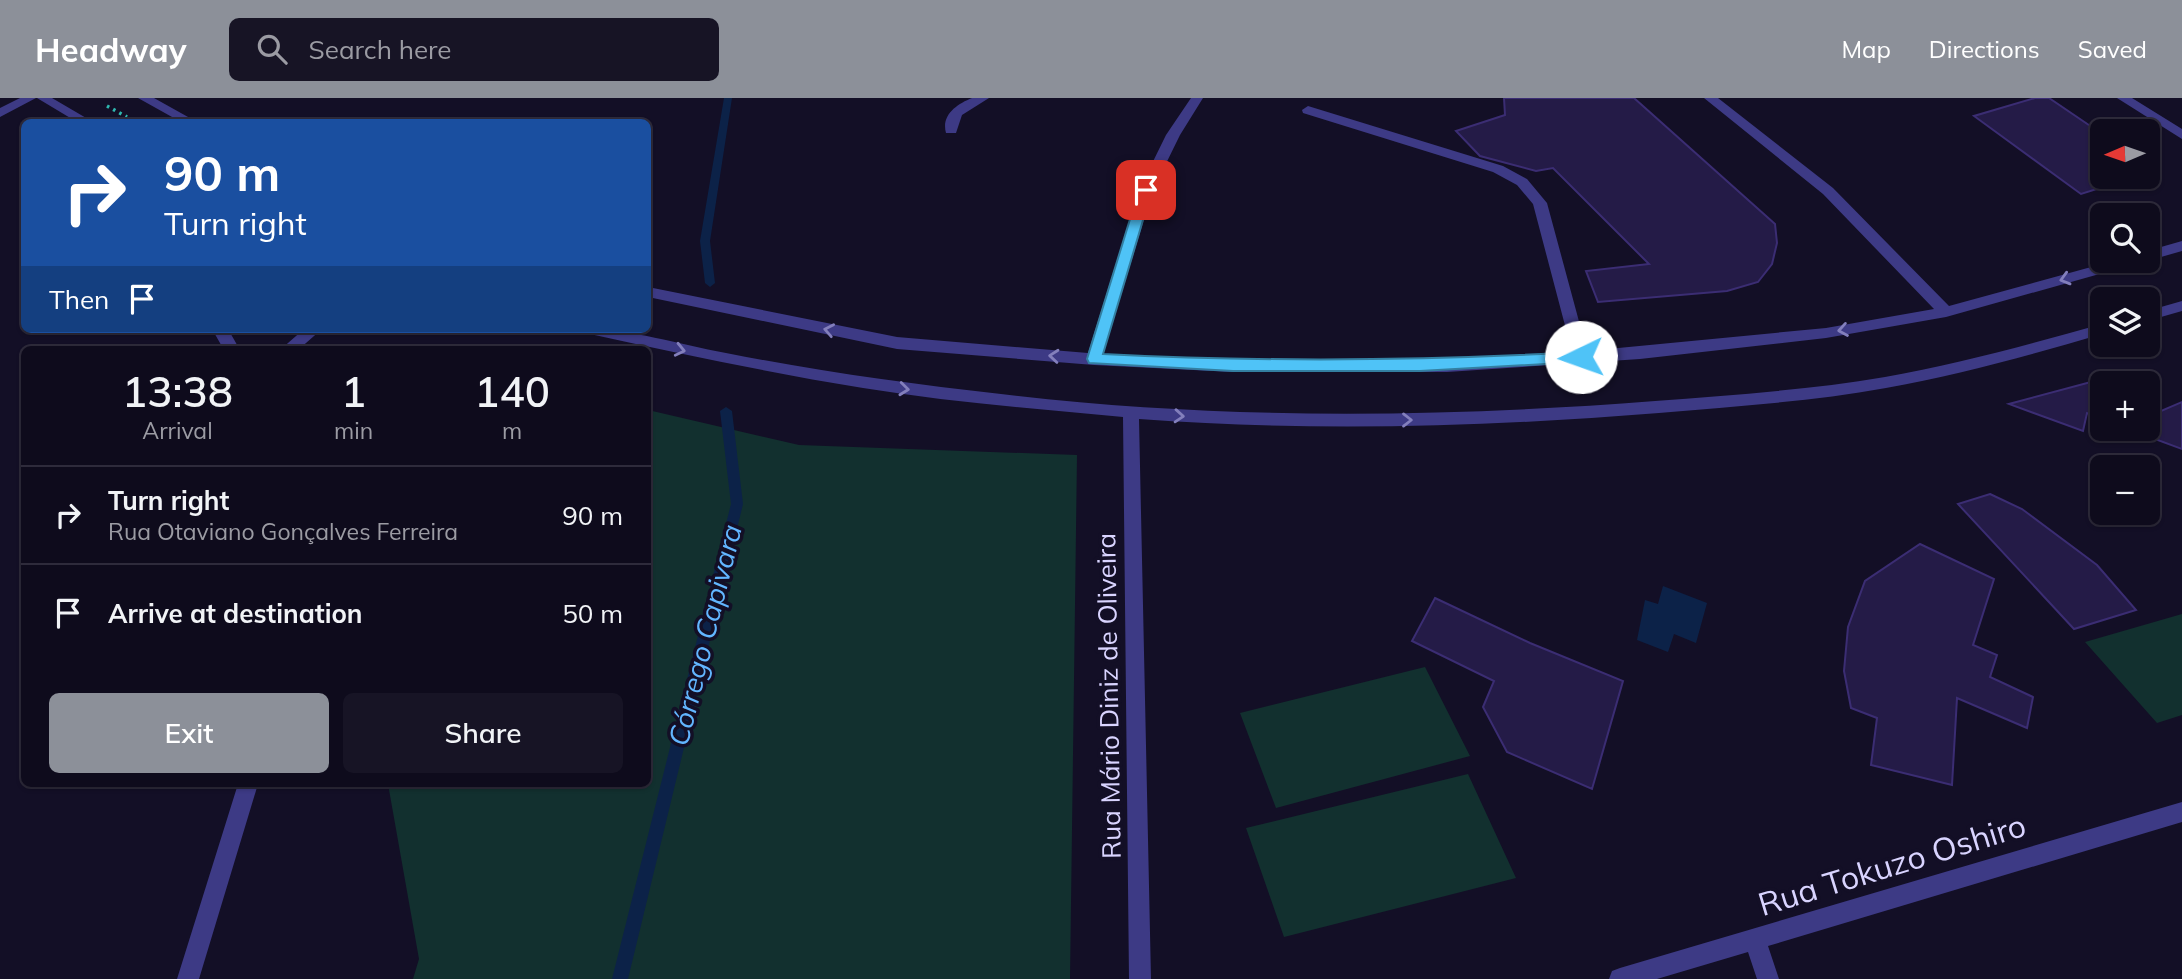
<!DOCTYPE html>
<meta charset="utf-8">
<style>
body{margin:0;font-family:Mulish,sans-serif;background:#171425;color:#f1f3f6;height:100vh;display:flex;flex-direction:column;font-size:26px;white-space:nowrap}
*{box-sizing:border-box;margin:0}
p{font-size:23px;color:#9b9ba3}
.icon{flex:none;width:38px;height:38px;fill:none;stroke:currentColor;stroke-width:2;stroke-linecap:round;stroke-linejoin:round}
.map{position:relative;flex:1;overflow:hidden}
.side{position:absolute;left:21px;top:248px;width:630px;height:441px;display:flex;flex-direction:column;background:#0e0b1c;border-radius:10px;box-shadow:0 2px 5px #0004,0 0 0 2px #2e2b3b}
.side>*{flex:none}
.top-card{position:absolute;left:21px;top:21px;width:630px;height:214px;border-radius:10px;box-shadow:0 2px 5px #0004,0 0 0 2px #2e2b3b;background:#1a4fa0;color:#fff;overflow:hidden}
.needle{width:46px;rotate:268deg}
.buttons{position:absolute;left:2090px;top:21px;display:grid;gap:14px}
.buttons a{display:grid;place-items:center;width:70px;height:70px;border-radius:10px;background:#0e0b1c;box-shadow:0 2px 5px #0004,0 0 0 2px #2e2b3b;font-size:35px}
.pin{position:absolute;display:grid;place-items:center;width:60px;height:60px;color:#fff;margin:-30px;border-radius:14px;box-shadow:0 4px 10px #0006}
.me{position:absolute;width:77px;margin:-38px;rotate:267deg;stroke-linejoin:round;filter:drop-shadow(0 0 5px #0008)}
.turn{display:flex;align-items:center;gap:24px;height:147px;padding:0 28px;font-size:32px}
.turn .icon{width:91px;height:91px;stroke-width:2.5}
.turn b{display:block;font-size:49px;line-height:60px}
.then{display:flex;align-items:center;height:66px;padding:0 28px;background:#0003;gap:14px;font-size:26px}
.eta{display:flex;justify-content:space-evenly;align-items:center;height:119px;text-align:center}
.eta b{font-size:42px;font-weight:600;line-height:49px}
.button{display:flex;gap:14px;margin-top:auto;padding:14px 28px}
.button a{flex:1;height:80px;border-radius:10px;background:#8c9099;color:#fff;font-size:28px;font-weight:600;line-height:80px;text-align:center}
.button a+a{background:#171425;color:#f1f3f6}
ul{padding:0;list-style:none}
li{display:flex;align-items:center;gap:21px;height:98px;padding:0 28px;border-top:2px solid #2e2b3b}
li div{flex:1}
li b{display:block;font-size:26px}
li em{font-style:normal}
header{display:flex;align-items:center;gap:42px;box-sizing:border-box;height:98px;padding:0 35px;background:#8c9099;color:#fff}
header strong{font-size:33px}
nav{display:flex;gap:38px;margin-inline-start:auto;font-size:24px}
.search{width:490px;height:63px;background:#171425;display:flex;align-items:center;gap:18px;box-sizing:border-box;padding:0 24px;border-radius:10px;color:#9b9ba3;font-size:26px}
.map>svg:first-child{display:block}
.green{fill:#12302f}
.water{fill:#0c2248}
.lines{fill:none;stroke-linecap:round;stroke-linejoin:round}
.stream{fill:#0c2248;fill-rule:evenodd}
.building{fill:#241b47;stroke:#3b2d73;stroke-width:2}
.path{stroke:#2fb8b0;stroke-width:3.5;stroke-dasharray:2.5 4.5;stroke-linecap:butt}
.minor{fill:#3d3a85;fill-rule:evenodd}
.oneway{stroke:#837fbc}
.route{fill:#4fc3f7;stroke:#337fa1;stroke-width:2}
.labels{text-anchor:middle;stroke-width:7;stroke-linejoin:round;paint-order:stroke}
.street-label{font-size:26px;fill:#d9d4ff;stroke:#130f26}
.water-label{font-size:28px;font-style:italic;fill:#62b6ff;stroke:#130f26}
.near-street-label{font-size:32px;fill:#d9d4ff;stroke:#130f26}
</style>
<header>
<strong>Headway</strong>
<div class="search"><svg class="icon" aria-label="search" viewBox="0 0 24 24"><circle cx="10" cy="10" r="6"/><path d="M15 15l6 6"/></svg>Search here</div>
<nav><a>Map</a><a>Directions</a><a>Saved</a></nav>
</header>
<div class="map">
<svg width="2182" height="881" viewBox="0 0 2182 881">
<rect width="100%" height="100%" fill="#130f26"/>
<path class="green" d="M648,312l151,35 278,10 -7,524h-657l6,-20 -31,-175h260z
M2182,516v101l-25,8 -72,-81z
M1425,569l45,89 -194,52 -36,-95z
M1468,676l48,104 -232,59 -38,-109z"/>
<path class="water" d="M1663,488l44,17 -11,40 -22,-9 -6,18 -31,-12 8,-40 13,4z"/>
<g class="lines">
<path class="stream" d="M724,0h8l-22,143 5,42 -5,4 -5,-4 -5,-42z
M726,309l6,4 11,93 -115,475h-16l119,-475 -11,-93z"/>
</g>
<path class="building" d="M1504,0h130l141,126 2,19 -5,21 -14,18 -31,9 -129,11 -12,-31 63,-7 -96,-96 -17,3 -56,-15 -24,-25 49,-16z
M2035,0h14l53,36v43h33l-54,17 -107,-78z
M2102,281l30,2 -30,2v36l-15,-6 -4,18 -74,-27z
M2182,304v47l-54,-20h19v-12z
M1990,396l32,15 75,56 39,45 -62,19 -116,-125z
M1920,446l74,35 -21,66 24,10 -7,22 43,20 -6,31 -70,-30 -5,87 -81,-20 6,-47 -26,-10 -7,-37 4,-44 17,-46z
M1435,500l95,45 93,38 -31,108 -85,-37 -24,-45 11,-26 -82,-40z"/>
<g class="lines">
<path class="path" d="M107,8l20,11"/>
<path class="minor" d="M20,0h16l-36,19v-9z
M37,0h15l41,24h-16z
M138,0h16l43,24h-16z
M972,0h17l-27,17 -6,18h-10c-5,-18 11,-29 26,-35z
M1191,0h12l-23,37 -27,55 -50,164c159,8 311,9 469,-2l-39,-148 -16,-19 -24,-13 -190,-59 -1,-3 6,-4 195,60 24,13 20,24 40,148 239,-23 108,-19 -111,-115 -119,-96h14l115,90 116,118 164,-45h24l-2,3 -189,53 -120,21 -186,21 -193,13h-214l-139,-7 -197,-16 -249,-52v-10l249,50 191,16 51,-163 27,-55z
M2117,0h15l50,31v10z
M2182,143v10l-35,10v-10z
M2182,203v10l-35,10v-10z
M2102,226v10c-72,21 -143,41 -216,54 -75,14 -152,18 -227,25 -173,14 -347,19 -520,6l12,560h-22l-6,-562c-87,-8 -174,-15 -260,-29 -92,-15 -182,-34 -273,-54l-8,-5c50,0 96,15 144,24 91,18 183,31 275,41 217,26 436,24 654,7 76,-6 154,-11 230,-24 73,-13 145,-33 217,-53z
M212,231h16l12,21h-16z
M304,231h18l-24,21h-18z
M238,686h20l-59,195h-22z
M2182,704v20l-414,124 11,33h-22l-9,-27 -91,27h-48l3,-8 8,-3z"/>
</g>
<defs><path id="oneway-chevron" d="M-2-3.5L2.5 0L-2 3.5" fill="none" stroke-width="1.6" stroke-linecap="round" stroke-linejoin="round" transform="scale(1.75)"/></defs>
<g class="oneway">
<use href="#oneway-chevron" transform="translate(2065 181) rotate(164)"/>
<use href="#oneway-chevron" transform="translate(829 232) rotate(-169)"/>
<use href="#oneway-chevron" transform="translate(1843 232) rotate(170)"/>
<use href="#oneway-chevron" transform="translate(680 252) rotate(13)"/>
<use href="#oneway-chevron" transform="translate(1054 258) rotate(-175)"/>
<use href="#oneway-chevron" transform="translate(904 291) rotate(6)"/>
<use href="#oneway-chevron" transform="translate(1179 318) rotate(4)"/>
<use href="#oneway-chevron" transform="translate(1407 322)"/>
</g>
<path class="route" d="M1146,88l6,4 -49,164c160,8 318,7 478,-2l7,5 -7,5 -161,9h-187l-144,-8 -2,-4 52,-169z"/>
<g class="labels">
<g class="street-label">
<text transform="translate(1109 598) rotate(-91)" y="9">Rua Mário Diniz de Oliveira</text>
</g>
<g class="water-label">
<text transform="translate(705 537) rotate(-76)" y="10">Córrego Capivara</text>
</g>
<g class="near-street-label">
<text transform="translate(1892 767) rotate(-17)" y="11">Rua Tokuzo Oshiro</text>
</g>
</g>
</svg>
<div class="buttons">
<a><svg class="needle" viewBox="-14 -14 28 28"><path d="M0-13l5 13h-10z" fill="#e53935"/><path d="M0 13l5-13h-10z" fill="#9b9ba3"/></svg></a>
<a><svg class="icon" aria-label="search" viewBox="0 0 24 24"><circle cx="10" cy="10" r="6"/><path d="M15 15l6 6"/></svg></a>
<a><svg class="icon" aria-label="layers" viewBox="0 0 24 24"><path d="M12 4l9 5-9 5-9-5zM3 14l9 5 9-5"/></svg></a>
<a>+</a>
<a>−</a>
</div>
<div class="pin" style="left:1146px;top:92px;background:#d93025"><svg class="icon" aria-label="arrive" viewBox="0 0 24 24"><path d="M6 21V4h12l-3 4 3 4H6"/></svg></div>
<svg class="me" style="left:1581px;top:259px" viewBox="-20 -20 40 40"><circle r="19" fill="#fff"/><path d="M0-13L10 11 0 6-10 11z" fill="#4fc3f7"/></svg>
<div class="top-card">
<div class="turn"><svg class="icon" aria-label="right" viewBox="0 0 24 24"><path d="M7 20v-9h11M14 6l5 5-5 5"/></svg><div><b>90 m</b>Turn right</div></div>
<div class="then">Then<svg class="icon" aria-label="arrive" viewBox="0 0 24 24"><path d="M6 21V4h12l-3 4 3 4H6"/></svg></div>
</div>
<section class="side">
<div class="eta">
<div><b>13:38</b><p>Arrival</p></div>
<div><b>1</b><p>min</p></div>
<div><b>140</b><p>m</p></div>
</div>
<ul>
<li><svg class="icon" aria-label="right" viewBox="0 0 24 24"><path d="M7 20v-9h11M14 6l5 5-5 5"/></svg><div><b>Turn right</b><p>Rua Otaviano Gonçalves Ferreira</p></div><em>90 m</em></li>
<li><svg class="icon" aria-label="arrive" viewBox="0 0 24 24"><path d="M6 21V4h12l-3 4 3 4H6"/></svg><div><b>Arrive at destination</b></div><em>50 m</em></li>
</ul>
<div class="button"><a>Exit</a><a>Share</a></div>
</section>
</div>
